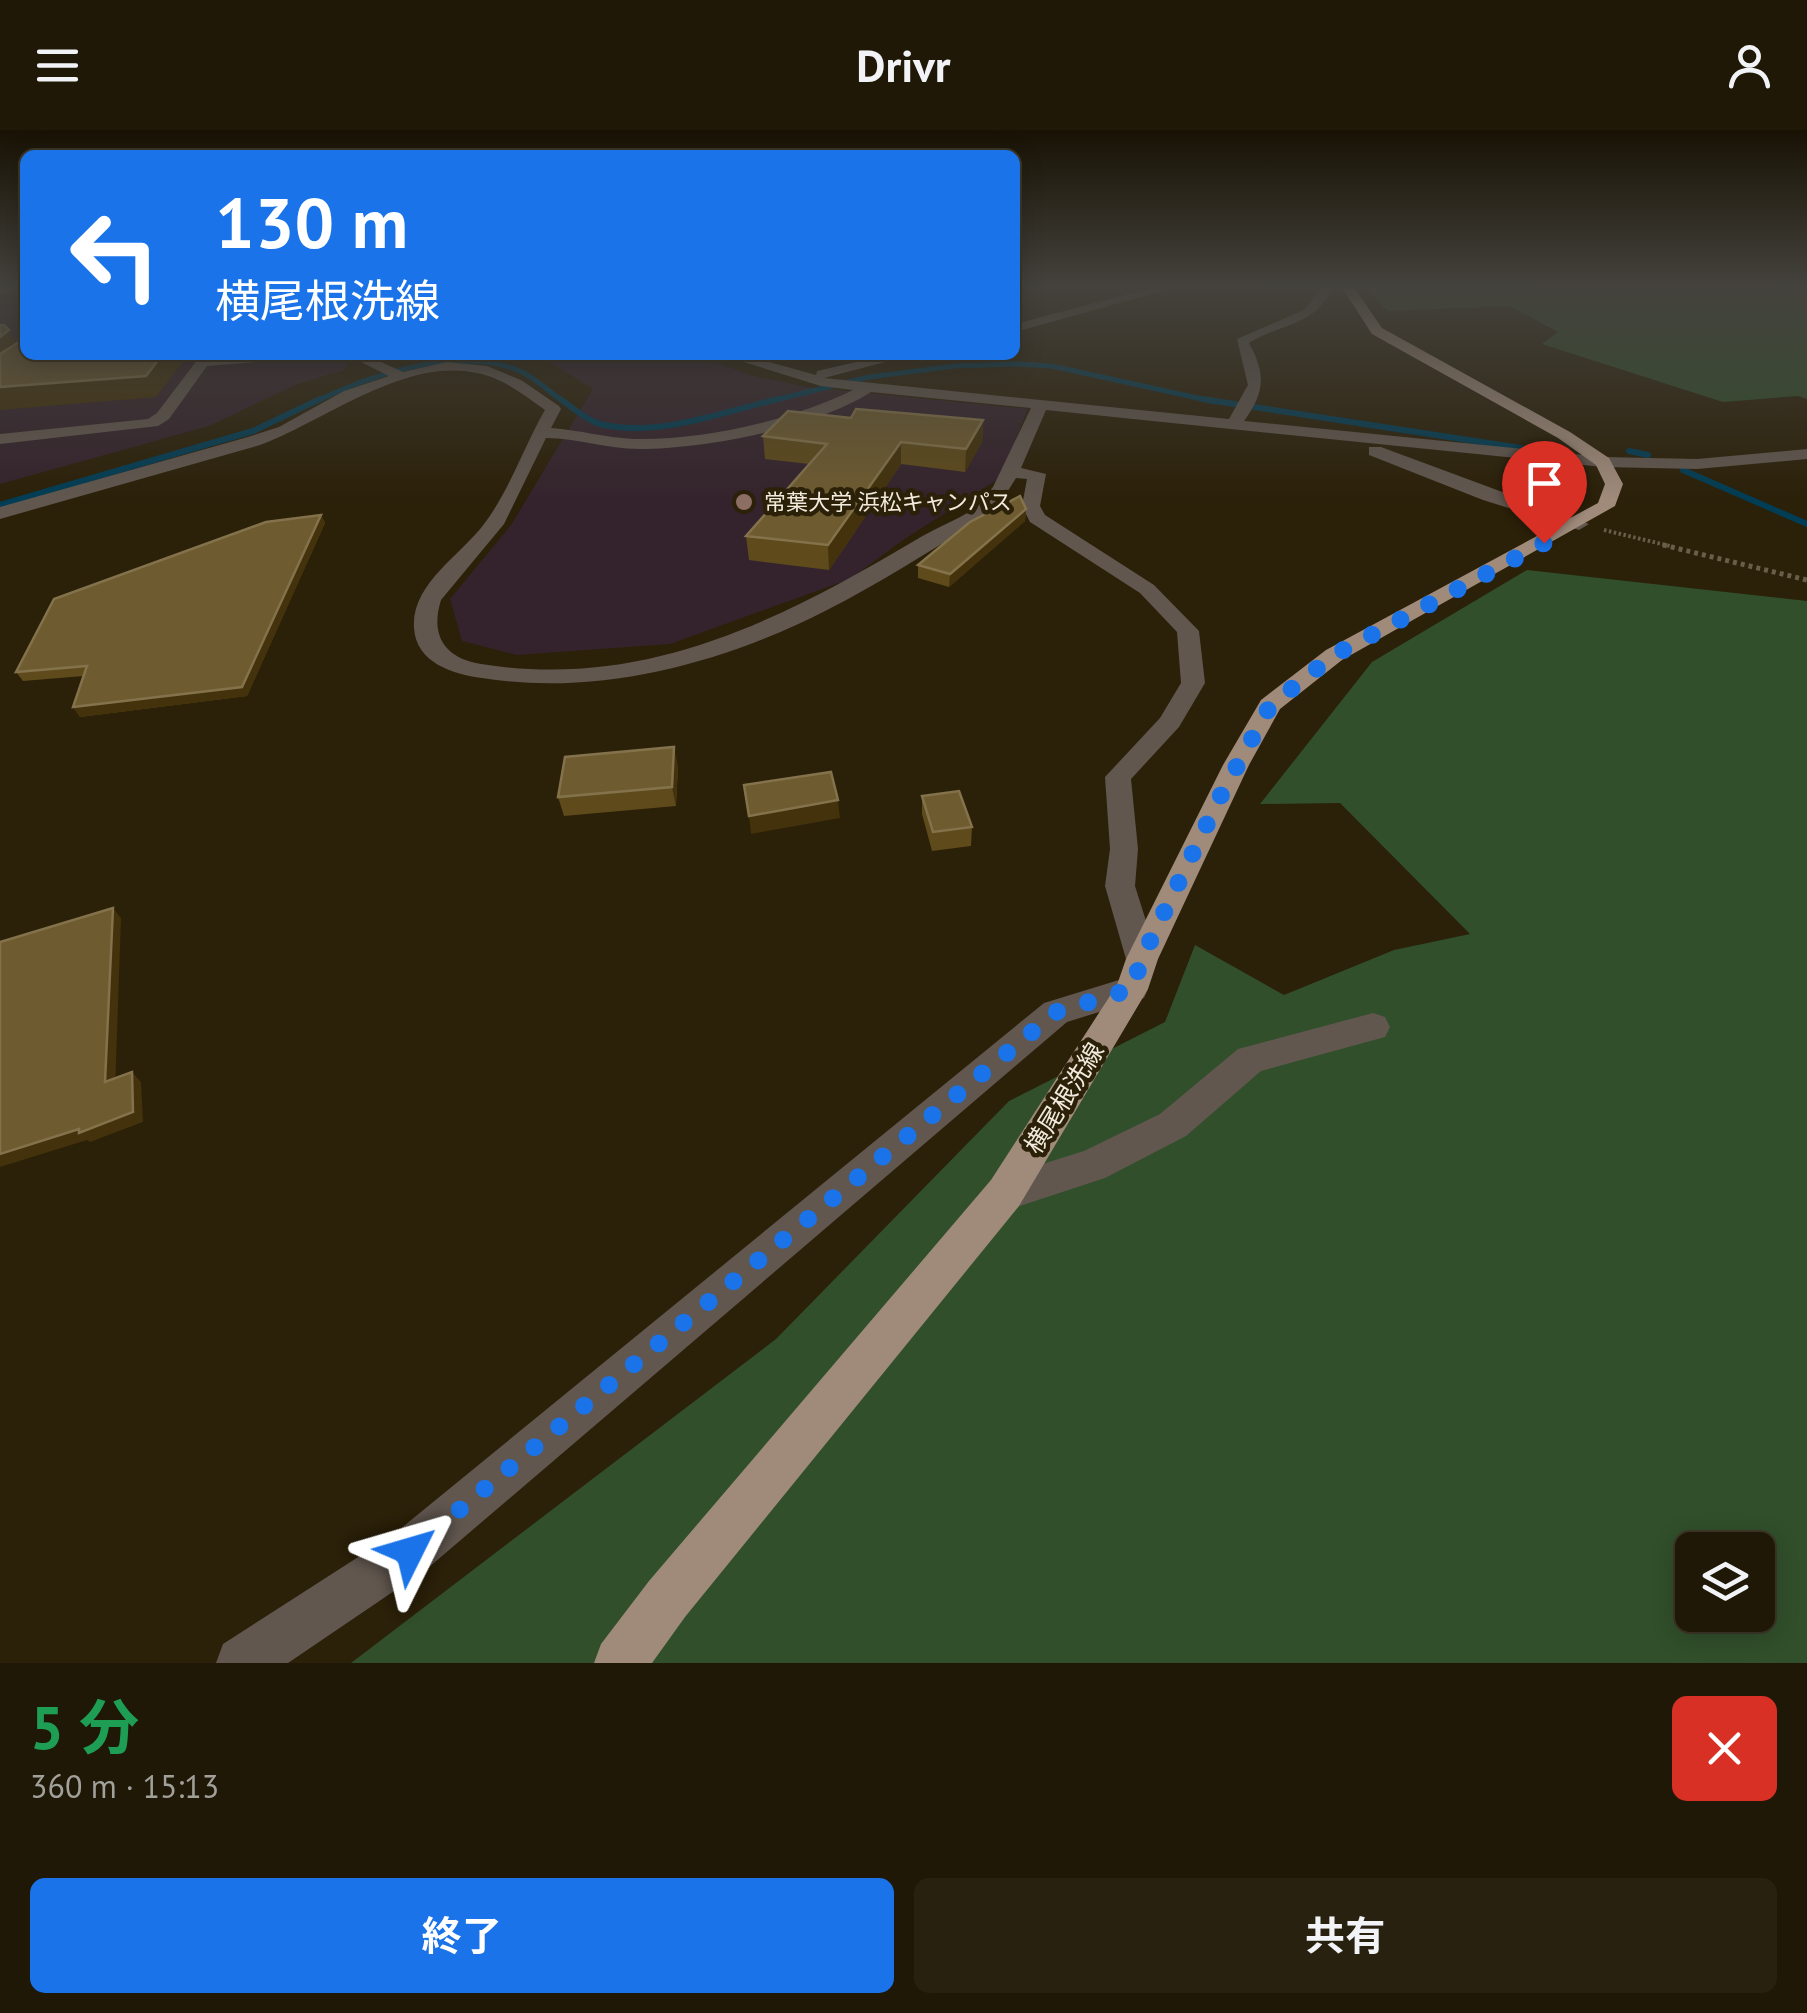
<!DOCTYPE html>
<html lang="ja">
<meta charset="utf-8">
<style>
body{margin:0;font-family:"PT Sans","Noto Sans JP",sans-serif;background:#282110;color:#f1f3f6;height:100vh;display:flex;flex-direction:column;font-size:38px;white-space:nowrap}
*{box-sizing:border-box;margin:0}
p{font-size:32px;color:#a2a09b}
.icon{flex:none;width:55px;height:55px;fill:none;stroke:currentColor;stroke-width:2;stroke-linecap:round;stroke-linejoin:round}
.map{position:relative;height:1533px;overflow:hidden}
.details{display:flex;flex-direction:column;background:#201806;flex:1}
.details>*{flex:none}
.banner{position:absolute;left:20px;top:20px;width:1000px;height:210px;border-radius:15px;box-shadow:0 5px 25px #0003,0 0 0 2px #3d3728;background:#1a73e8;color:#fff;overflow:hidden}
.tools{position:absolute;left:1675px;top:1402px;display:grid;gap:20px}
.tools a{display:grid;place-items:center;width:100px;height:100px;border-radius:15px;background:#201806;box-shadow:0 5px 25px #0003,0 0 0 2px #3d3728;font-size:50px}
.pin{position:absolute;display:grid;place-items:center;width:85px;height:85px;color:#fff;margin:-102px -42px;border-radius:50% 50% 50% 0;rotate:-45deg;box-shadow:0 0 10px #0007}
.pin .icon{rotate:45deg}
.me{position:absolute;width:110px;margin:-55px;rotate:50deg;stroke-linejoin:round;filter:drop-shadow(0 0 8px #0008)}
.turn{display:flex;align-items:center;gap:35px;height:210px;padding:0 30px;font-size:45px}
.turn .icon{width:130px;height:130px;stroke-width:2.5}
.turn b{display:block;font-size:70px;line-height:85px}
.round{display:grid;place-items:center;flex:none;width:105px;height:105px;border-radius:15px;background:#282110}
.head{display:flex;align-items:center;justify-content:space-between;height:170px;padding:0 30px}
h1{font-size:60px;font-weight:700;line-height:75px;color:#1e9e55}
.action{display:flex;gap:20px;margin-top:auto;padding:20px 30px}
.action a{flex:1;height:115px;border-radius:15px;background:#1a73e8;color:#fff;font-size:40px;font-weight:700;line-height:115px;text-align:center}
.action a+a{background:#282110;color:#f1f3f6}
header{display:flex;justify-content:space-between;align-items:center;height:130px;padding:0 30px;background:#201806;font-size:45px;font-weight:700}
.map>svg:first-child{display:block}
.industrial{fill:#34232c}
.forest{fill:#314f2b;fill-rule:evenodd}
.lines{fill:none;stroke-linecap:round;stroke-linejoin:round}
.stream-far1{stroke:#013d55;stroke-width:5}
.stream{stroke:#013d55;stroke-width:6}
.path-far1{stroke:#685e49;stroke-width:4;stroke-dasharray:2.5 2.5;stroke-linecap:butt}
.path{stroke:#685e49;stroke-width:5;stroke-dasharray:4 4;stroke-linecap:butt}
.minor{fill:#61574f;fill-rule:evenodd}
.major{fill:#a08b7b;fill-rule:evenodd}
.wall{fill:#5e4a1b}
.shaded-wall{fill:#43320b}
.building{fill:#6e5b30;stroke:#83724b;stroke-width:2.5}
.route{stroke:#1a73e8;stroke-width:18;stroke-dasharray:0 32.4}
.education-dot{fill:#8d6e63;stroke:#2b2008;stroke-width:4}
.labels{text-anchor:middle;stroke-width:9;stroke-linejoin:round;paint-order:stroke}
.far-poi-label{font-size:22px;fill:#f2eadc;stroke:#2b2008;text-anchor:start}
.street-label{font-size:25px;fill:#f2eadc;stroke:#2b2008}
</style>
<header><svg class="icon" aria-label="menu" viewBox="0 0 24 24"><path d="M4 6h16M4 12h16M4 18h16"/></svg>Drivr<svg class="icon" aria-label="person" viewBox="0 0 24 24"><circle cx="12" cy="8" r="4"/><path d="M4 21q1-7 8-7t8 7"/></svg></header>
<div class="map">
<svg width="1807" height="1533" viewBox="0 0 1807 1533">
<rect width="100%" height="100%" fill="#2b2008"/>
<path class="industrial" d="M25,160v65h363l-35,1 -9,14 -47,14 -88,42 -209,58v-192z
M539,225h155l59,21 54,11 221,22 -28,69 -97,62 -53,39 -180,65 -153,11 -55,-14 -12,-42 61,-74 82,-136z"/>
<path class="forest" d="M1364,156h443v113l-9,-3 -75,6 -181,-58 16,-12 -48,-26 -122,5z
M1527,440l280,31v1062h-1456l425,-324 233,-238 156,-79 30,-77 89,50 110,-45 76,-16 -130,-131 -80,1 112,-142zM1692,1420h66v65h-66z"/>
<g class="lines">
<path class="stream-far1" d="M315,272c55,-27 136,-54 197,-34 18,5 36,23 52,34
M767,272l102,-25 86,-11 62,-2 35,2 164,36"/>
<path class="stream" d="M560,269c12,8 26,21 40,25 57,14 123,-12 178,-25
M1202,269l338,52
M1629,321l19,4
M1683,340l124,54
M0,375l253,-74 67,-32"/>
<path class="path-far1" d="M1604,400l70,17"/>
<path class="path" d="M1663,415l144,35"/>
<path class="minor" d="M0,156h25v6l-25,1z
M1159,156h21l-165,46v-8z
M1353,156l-23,7c-19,34 -51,31 -81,50 17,31 16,49 -5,78l359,36 94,2 110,-10v10l-110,10 -94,-2 -557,-57 -25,58 25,6 -6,32 5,9 109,70 45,46 6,52 -26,44 -48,52 7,70 -3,37 23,73 -5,9 -11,3 -11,-3 -5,-9 -21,-73 5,-37 -5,-72 55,-59 21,-35 -4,-51 -37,-39 -110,-71 -8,-16 5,-27 -11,-1 -20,32 -17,12c-51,29 -100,62 -152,88 -103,53 -229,87 -345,68 -29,-4 -66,-15 -68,-50 -3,-44 47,-73 70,-104 26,-34 40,-78 61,-114 -21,-15 -42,-32 -68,-37 -73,-16 -152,48 -217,72l-260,74v-12l248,-70 31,-10 65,-36 45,-15 -26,-13 -2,-3 7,-4 35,16 44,-10 40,4 34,14 38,26 2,3 -10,19c28,2 56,10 84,11 70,1 155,-18 218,-49l-32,-4 -100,-31h23l72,20 1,-4 69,-16h26l-88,23 405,41 19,-34 -11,-46 67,-29 17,-23zM871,262l160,16 -38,79 -19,22c-19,12 -41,20 -60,32 -135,80 -270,149 -433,123 -37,-6 -51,-29 -40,-64l63,-76 42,-86c31,0 61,11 93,11 67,0 175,-21 232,-57z
M201,225h101l-7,4 -88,7 -38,53 -11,7 -158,18v-10l148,-15 9,-6z
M1369,317h12l208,77 -10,6 -96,-30 -114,-45z
M1132,846l12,4 4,9 -4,9 -77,24 -639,546 -140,95h-72l7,-19 171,-110 650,-531z
M1373,883l12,4 5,10 -5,10 -124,34 -75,65 -81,42 -100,33 -14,-5 -5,-13 5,-13 93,-29 76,-37 78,-65z"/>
<path class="major" d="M1341,156h12l29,42 188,104 39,26 14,26 -8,22 -273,154 -62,49 -31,56 -91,194 -10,30 -129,217 -334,411 -33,46h-58l7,-19 48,-63 342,-401 126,-195 9,-26 97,-194 38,-65 65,-50 272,-147 7,-19 -9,-19 -38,-27 -186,-104z"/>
</g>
<path class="wall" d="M851,288l132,2 -1,22 -17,30 -64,-8 -72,106 -80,-10 -3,-24 63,-72 -44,-5 -2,-23z
M1026,379l-1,12 -76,66 -31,-9v-13z
M321,385l4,8 -78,173 -167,21 -7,-10 11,-31 -61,5 -7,-9z
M678,636l-2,40 -112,10 -6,-19z
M922,666l50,31 -1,19 -39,5 -10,-37z"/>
<path class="shaded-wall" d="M9,200l11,20 -20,16v-29z
M162,225h26l-32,42 -156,13v-23z
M983,290l-1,22 -17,30 1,-23z
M901,312v22l-72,106 -1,-25z
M1026,379l-1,12 -76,66 1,-13z
M321,385l4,8 -78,173 -167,21 -7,-10z
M674,617l4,19 -2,40 -4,-19z
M838,670l2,18 -89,16 -2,-18z
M113,778l8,10 -6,174 -10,-10z
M132,942l9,10 2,40 -53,20 -3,-2 -87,27v-13z"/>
<path class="building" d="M0,195h4l5,5 -9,7z
M19,212l3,3 3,-3v13h137l-16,21 -146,11v-33z
M856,279l127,11 -17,29 -65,-7 -73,103 -82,-9 81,-92 -64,-8 25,-25 63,7z
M1020,366l6,13 -76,65 -32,-9 52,-43z
M321,385l-79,172 -169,20 14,-41 -71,6 38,-73 212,-77z
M674,617l-2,40 -114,10 7,-40z
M831,642l7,28 -89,16 -5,-31z
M959,661l13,36 -39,5 -11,-36z
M113,778l-8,174 27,-10 1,40 -54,21v-4l-79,25v-212z"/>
<linearGradient id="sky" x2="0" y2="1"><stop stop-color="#181204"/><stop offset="0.42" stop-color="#44423d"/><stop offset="1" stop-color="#44423d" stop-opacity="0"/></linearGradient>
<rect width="1807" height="371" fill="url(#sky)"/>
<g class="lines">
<path class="route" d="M410,1421l646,-539 76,-23 10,-31 78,-161 50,-91 64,-51 210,-112"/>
</g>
<circle class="education-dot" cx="744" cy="372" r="10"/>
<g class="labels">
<g class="far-poi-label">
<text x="764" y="380">常葉大学 浜松キャンパス</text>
</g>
<g class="street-label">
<text transform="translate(1064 968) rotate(-58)" y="9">横尾根洗線</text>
</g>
</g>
</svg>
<div class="tools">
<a><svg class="icon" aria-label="layers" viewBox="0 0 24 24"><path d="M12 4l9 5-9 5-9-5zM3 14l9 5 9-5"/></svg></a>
</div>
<div class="pin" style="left:1544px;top:413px;background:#d93025"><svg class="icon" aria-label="arrive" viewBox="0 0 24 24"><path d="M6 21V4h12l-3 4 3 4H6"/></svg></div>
<svg class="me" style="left:410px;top:1421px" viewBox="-20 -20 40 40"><path d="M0-17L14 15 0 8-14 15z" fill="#1a73e8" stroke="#fff" stroke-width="4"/></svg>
<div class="banner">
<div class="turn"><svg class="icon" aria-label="left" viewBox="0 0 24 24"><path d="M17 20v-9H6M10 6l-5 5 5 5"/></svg><div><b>130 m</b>横尾根洗線</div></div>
</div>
</div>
<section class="details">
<div class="head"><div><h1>5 分</h1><p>360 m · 15:13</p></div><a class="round" style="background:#d93025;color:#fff"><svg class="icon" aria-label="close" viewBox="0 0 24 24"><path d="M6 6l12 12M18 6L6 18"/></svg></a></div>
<div class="action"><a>終了</a><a>共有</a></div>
</section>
